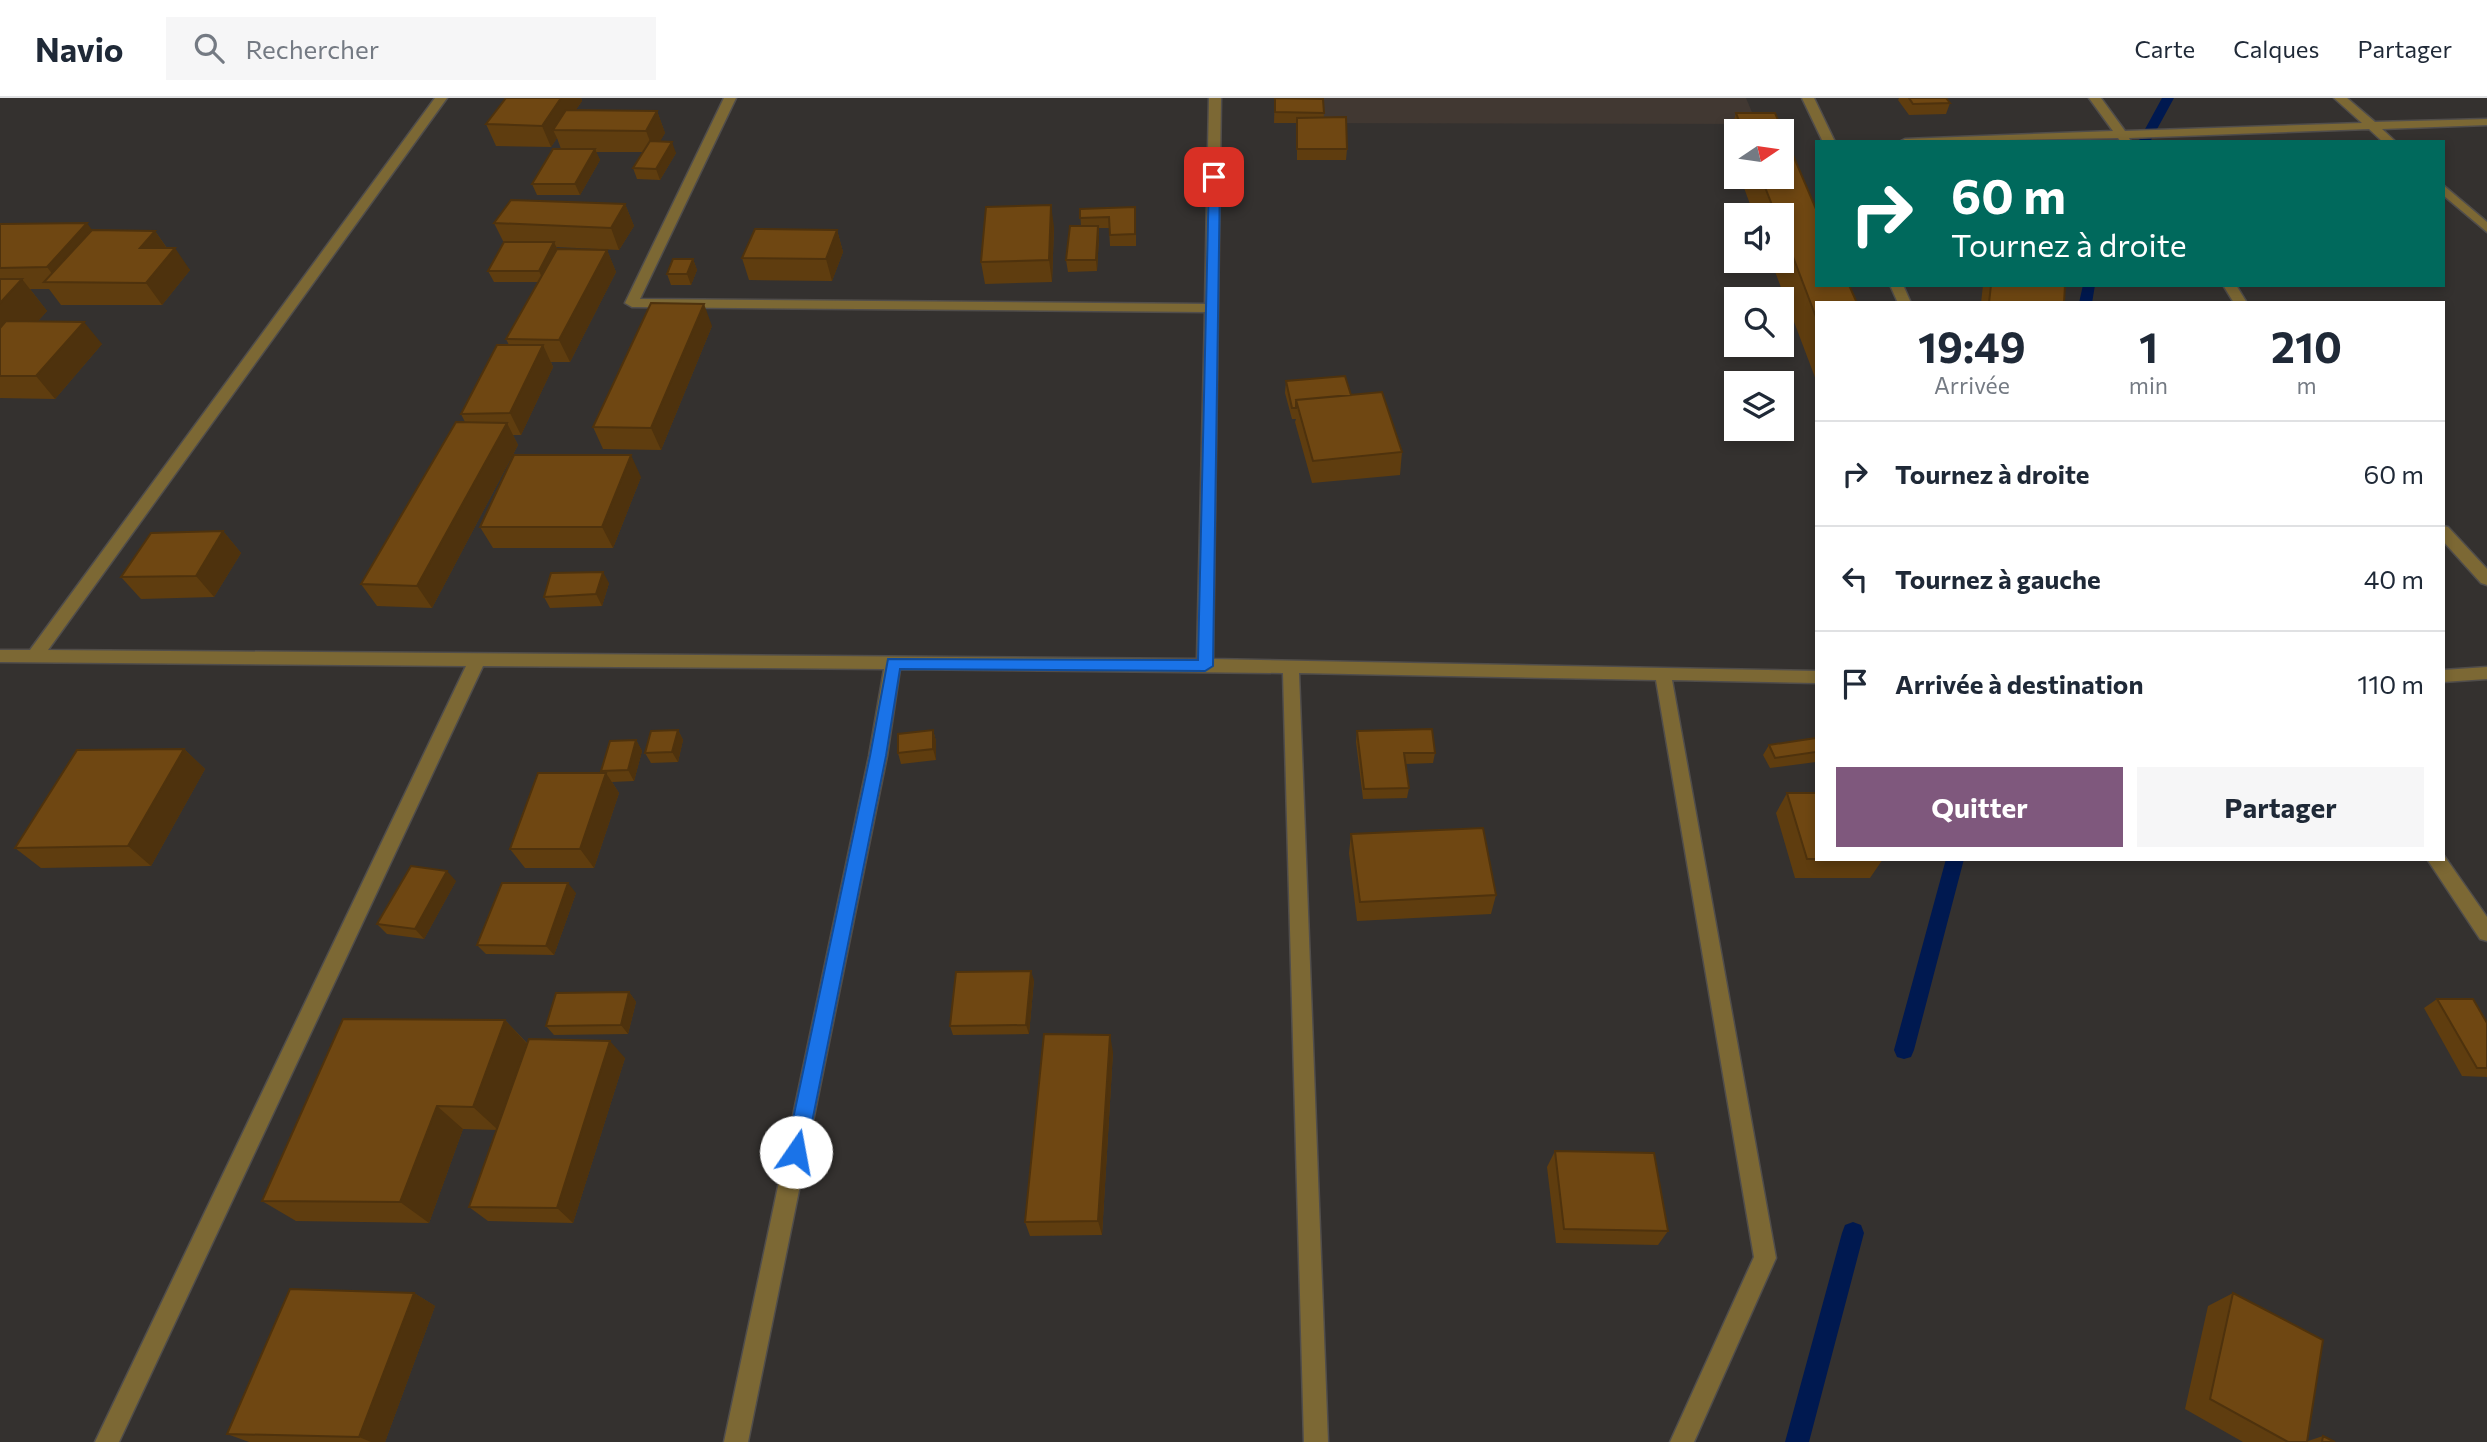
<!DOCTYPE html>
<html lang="fr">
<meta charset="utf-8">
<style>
body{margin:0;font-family:Commissioner,sans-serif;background:#f6f6f7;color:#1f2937;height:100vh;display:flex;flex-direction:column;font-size:26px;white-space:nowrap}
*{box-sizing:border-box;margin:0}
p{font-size:23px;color:#747a83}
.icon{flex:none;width:38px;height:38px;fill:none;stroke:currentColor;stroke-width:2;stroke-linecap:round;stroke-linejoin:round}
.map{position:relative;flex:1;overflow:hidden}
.sheet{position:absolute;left:1815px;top:203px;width:630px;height:560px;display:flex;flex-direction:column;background:#fff;border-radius:0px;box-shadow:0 4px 10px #0003}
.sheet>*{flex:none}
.guide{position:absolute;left:1815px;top:42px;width:630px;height:147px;border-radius:0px;box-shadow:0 4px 10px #0003;background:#00695c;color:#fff;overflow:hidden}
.needle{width:46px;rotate:77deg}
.controls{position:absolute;left:1724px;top:21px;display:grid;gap:14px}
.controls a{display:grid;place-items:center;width:70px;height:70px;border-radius:0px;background:#fff;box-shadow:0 4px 10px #0003;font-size:35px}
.pin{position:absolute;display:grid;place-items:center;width:60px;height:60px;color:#fff;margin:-30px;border-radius:14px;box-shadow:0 4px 10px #0006}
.me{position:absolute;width:77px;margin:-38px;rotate:12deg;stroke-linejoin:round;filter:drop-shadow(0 0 5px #0008)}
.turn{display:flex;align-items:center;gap:24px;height:147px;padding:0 21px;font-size:32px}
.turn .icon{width:91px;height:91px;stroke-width:2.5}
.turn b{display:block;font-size:49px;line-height:60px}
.eta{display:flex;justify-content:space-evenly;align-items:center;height:119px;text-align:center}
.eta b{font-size:42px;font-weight:700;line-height:49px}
.cta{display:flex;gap:14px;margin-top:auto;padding:14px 21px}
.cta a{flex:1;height:80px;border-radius:0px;background:#7f587d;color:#fff;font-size:28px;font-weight:700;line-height:80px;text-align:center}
.cta a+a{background:#f6f6f7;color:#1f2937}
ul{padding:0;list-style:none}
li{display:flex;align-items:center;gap:21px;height:105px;padding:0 21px;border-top:2px solid #e0e1e3}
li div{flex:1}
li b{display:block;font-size:26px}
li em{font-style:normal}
header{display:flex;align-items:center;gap:42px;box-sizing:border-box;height:98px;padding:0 35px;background:#fff;border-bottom:2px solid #e0e1e3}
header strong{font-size:33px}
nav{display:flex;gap:38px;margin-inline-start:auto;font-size:24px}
.search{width:490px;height:63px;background:#f6f6f7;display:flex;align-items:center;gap:18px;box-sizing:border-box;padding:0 24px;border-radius:0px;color:#747a83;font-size:26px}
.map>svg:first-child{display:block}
.built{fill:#413832}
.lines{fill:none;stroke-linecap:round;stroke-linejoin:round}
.stream{fill:#001950;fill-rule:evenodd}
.street-casing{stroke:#504d4b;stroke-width:3}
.street{fill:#7c6834;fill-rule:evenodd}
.wall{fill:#5f3d0f}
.shaded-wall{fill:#4e320d}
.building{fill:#6f4712;stroke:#4e320d;stroke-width:2}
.route{fill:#1a73e8;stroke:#114b97;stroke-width:2}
</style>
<header>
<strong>Navio</strong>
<div class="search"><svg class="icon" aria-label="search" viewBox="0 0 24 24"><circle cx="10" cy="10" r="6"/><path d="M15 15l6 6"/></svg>Rechercher</div>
<nav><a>Carte</a><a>Calques</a><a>Partager</a></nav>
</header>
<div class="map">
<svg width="2487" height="1344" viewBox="0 0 2487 1344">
<rect width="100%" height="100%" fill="#34312f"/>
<path class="built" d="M1275,0h471l11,26 -483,-1z"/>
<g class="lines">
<path class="stream" d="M2162,0h12l-24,44h-12z
M2083,187h12l-3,18h-13z
M1946,761h18l-50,191 -3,7 -7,2 -7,-2 -3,-7z
M1853,1124l8,3 3,8 -55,209h-24l57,-209 3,-8z"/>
<g class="street-casing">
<path id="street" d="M435,0h12l-399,552 1149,9 8,-347 -573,-5 -7,-4 99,-205h12l-96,201 565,5 4,-206h12l-8,561 603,12v12l-144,-3 104,578 -82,184h-24l84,-185 -98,-577 -357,-7 29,769h-24l-21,-769 -383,-4 -13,87 -139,686h-24l145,-686 15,-87 -401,-3 -364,776h-24l371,-776 -466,-4v-12h30z
M1802,0h12l21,44h-12z
M2089,0h12l24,33 237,-8 -28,-25h13l28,24 112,-3v6l-105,4 14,13h-13l-14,-13 -240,9 2,4h-10l-3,-4 -219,4 6,-3 208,-8z
M2443,87l44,37v10l-44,-37z
M1890,187h13l8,18h-13z
M2223,187h13l11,18h-13z
M2443,428l5,1 39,42v16l-6,-2 -38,-42z
M2487,569v12l-44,3v-12z
M2443,756l44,63v24l-7,-2 -53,-80h16z"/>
</g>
<use href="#street" class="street"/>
</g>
<path class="wall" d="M506,0h75l1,3 -7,10h82l8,22 -5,8 16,12 -16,27 -23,-1 -4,-11 10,-16h-47l4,8 -20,35h-43l-5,-11 29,-35 -4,-11 -6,9 -55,-1 -10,-22z
M1275,0l48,1 1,19 23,31 -1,11h-49v-37h-23z
M1899,0h47l4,5 -4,11 -37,1 -11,-15z
M1736,15h39l41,96v76h33l8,18h-41v77l-45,-119h11v-46h-28l-14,-38h42v-46h-46v36l-9,-23z
M625,106l9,22 -15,24 -63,-3 1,2 50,1 9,22 -46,90h-19l2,5 -32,68h-8l5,10 -86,163 -55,-2 -16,-22 104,-162 -4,-8 48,-69 -3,-6 32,-57h-44l-6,-11 16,-28 -10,-20z
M1080,111l56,10v27h-26l-1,-18h-10v9l-2,34 -29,1 -2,-12 15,-34z
M0,126l92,6 63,1 12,17 23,22 -28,35h-101l-12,-16h-19l17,22 -9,10 64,23 -47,55 -55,-1z
M1054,129l-2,55 -67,2 -4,-22z
M837,132l6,22 -11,29 -83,-1 -7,-22z
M693,161l4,11 -6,15h-20l-4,-11z
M1983,187h82l-1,18h-83z
M712,228l-51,124 -58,-1 -10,-22z
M1286,283l65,14 51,57 -2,23 -88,8 -17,-61 1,-3h-4l-7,-26z
M641,379l-28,71h-120l-13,-21z
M223,433l18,22 -27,44 -73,2 -20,-22z
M609,485l-7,23 -52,2 -6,-11z
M678,632l5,10 -5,22 -27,1 -6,-10z
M933,632l3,11v19l-35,4 -3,-11z
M1357,633l78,22 -2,10 -28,1 4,24 -2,10 -44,1 -7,-57z
M1816,640v24l-46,6 -7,-13 6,-10z
M636,642l6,11 -8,30 -22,1 7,11 -25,75h-69l-15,-19 92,-76 -1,-2z
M184,651l21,20 -54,97 -110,2 -26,-20z
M1787,695h29v66h67l-13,19h-75l-19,-65z
M1351,736l145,61 -5,19 -134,7 -8,-68z
M456,783l-32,58 -37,-5 -10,-10z
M576,795l-22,62 -68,-1 -9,-9z
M1034,882l-5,54 -76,1 -3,-9z
M629,894l7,10 -8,32 -74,1 -8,-9z
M2437,901l50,24v54l-25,-1 -38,-68z
M505,922l23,24 97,14 -52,165 -85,-2 -19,-14 28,-77 -34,-1 -34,94 -133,-2 -34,-20z
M1113,954l-11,183 -72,1 -5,-14z
M1555,1053l113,80 -10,14 -102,-2 -9,-76z
M414,1195l21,13 -50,136h-136l-22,-8z
M2233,1195l55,149h-45l-58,-33 23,-103z
M2323,1338l-1,6h-14v-1z"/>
<path class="shaded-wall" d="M561,0h20l1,3 -20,29h-9l4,8 -6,9 -9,-21z
M657,13l8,22 -11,19 -8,-21z
M672,44l4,11 -16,27 -4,-11z
M595,51l5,11 -20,35 -5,-11z
M625,106l9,22 -15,24 -8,-22z
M1051,107l3,22 -2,55 -3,-22z
M87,125l16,22 -44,38 -12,-16z
M1098,128l1,11 -2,34 -1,-11z
M837,132l6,22 -11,29 -6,-22z
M155,133l15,22 -30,-5z
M554,144l5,11 -15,29 -5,-11z
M175,150l15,22 -28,35 -16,-22z
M607,152l9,22 -46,90 -11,-22z
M693,161l4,11 -6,15 -4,-11z
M22,181l25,32 -47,52v-60z
M704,206l8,22 -51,124 -10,-22z
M84,224l18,22 -47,55 -19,-23z
M543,247l10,22 -32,68 -11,-22z
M507,325l11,22 -86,163 -15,-22z
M631,357l10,22 -28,71 -11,-21z
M223,433l18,22 -27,44 -18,-21z
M603,474l6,11 -7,23 -6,-12z
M678,632l5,10 -5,22 -6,-10z
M933,632l3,11v19l-3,-11z
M636,642l6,11 -8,30 -6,-11z
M184,651l21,20 -54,97 -23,-20z
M606,675l13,20 -25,75 -14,-19z
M447,773l9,10 -32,58 -9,-10z
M568,785l8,10 -22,62 -8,-9z
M1031,873l3,9 -5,54 -3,-9z
M629,894l7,10 -8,32 -7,-9z
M505,922l23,25 -30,85 -25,-23z
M1110,937l3,17 -11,183 -4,-14z
M610,943l15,17 -52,165 -16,-15z
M437,1008l26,23 -34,94 -29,-21z
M414,1195l21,13 -50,136h-14l-12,-5z"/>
<path class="building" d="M506,0h55l-19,28 -56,-2z
M1275,0l48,1 1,14 -49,-1z
M1909,0h37l4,5 -37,1z
M566,12l91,1 -11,20 -93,-1z
M1736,15h39l41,96v76h33l8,18h-41v14l-34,-89v-13h-6l-15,-38h21v-46h-39z
M1346,19l1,32h-50v-31z
M650,43l22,1 -16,27 -23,-1z
M553,51h42l-20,35h-43z
M511,102l114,4 -14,24 -117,-5z
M1051,107l-2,55 -68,2 5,-55z
M1135,109v27l-25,1 -1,-18 -29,1v-9z
M87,125l-40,44 -47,1v-44z
M1070,128h28l-2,34h-30z
M755,131l82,1 -11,29 -84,-1z
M92,132l63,1 -15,17h35l-29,35 -102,-1z
M504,144h50l-15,29h-51z
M557,151l50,1 -48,90 -53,-1z
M673,161h20l-6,15h-20z
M0,181h22l-22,24z
M1991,187h74l-1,18h-75z
M651,205l53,1 -53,124 -58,-1z
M6,223l78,1 -48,54h-36v-48z
M497,247h46l-33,68 -49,1z
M1345,278l6,19 -55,5v8h-4l-6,-27z
M1382,294l20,60 -89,9 -17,-61z
M456,324l51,1 -90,163 -56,-2z
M514,357h117l-29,72h-122z
M223,433l-27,45 -75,1 30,-44z
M603,474l-7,22 -52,3 7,-24z
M1432,631l3,24h-31l5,35 -45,1 -7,-58z
M678,632l-6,22 -27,1 6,-22z
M933,632v19l-35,4v-19z
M1816,640v14l-41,6 -6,-13z
M636,642l-8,30 -27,1 9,-30z
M184,651l-56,97 -113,2 62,-98z
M538,675h68l-26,76h-70z
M1787,695h29v66h-9z
M1483,730l13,67 -136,7 -9,-68z
M411,768l36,5 -32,58 -38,-5z
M502,785h66l-22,63 -69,-1z
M1031,873l-5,54 -76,1 6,-54z
M629,894l-8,33 -75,1 10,-33z
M2437,901h36l14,24v45h-10z
M343,921l162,1 -32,87 -36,-1 -37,96 -138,-1z
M1044,936l66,1 -12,186 -73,1z
M529,941l81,2 -53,167 -88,-1z
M1555,1053l99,2 14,78 -104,-2z
M290,1191l124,4 -55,144 -132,-3z
M2233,1195l90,47 -16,102h-19l-78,-43z
M2323,1338l12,6h-13z"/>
<path class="route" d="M1214,76l6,3 -7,489 -8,5 -305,-2 -14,87 -80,396 -3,6 -7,3 -7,-3 -3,-6 84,-396 18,-97 310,1 11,-483z"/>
</svg>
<div class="controls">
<a><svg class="needle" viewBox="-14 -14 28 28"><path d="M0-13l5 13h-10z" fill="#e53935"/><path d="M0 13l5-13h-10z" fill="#747a83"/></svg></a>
<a><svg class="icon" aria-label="sound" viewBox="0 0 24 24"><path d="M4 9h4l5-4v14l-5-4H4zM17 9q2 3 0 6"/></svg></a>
<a><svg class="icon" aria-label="search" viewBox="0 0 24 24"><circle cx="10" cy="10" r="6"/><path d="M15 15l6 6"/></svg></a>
<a><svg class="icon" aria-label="layers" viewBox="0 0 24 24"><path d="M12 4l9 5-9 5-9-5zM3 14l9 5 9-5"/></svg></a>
</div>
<div class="pin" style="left:1214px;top:79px;background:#d93025"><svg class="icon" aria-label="arrive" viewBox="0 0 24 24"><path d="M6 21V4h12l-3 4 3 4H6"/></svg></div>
<svg class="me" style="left:796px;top:1054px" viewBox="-20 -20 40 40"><circle r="19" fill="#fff"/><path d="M0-13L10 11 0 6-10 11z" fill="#1a73e8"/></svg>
<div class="guide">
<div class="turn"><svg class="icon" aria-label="right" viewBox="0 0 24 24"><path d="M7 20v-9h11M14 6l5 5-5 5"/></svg><div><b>60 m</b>Tournez à droite</div></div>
</div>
<section class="sheet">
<div class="eta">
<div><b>19:49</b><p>Arrivée</p></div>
<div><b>1</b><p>min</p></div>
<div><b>210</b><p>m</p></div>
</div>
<ul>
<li><svg class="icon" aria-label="right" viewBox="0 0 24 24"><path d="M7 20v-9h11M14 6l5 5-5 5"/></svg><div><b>Tournez à droite</b></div><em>60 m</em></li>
<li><svg class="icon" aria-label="left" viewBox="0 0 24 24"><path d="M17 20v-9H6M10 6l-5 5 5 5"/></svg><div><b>Tournez à gauche</b></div><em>40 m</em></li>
<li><svg class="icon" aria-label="arrive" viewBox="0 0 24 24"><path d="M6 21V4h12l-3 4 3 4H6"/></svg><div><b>Arrivée à destination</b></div><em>110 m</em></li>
</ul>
<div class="cta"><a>Quitter</a><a>Partager</a></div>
</section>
</div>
